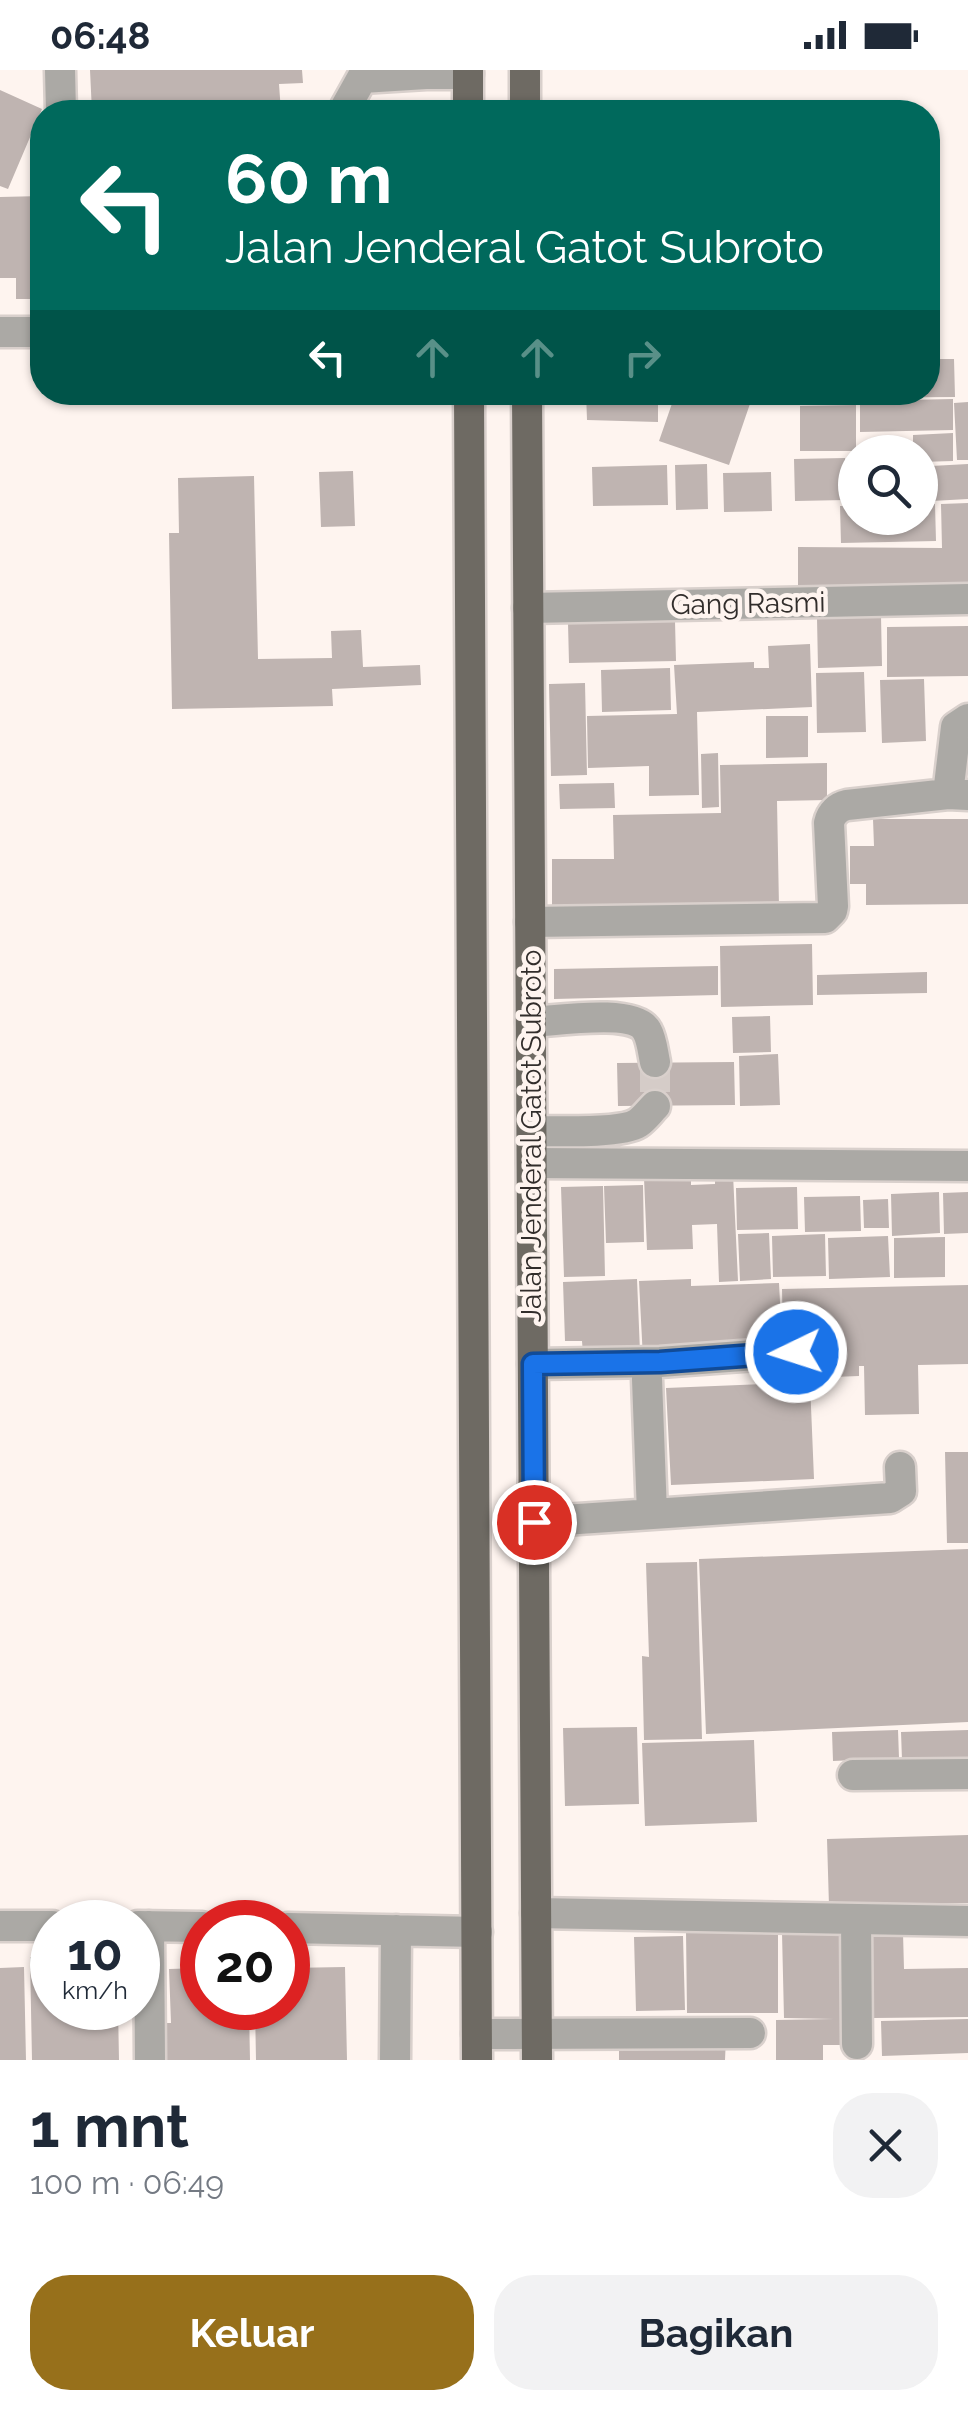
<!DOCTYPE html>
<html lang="id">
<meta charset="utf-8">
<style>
body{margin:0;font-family:Raleway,sans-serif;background:#f2f2f3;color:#1f2937;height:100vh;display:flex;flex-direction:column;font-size:38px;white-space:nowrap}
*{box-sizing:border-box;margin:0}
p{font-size:32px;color:#747a83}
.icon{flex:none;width:55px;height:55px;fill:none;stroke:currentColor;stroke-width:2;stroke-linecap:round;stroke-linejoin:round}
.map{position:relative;height:1990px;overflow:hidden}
.side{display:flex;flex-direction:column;background:#fff;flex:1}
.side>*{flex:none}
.guide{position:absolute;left:30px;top:30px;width:910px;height:305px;border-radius:40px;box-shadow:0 2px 8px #0004;background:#00695c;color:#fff;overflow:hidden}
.controls{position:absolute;left:838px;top:365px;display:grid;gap:20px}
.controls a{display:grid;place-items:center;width:100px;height:100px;border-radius:50%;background:#fff;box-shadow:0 2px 8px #0004;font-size:50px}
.speed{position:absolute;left:30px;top:1830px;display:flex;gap:20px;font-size:50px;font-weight:700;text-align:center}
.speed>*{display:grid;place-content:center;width:130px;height:130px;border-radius:50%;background:#fff;box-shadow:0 2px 8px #0004;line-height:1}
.speed small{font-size:25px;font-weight:400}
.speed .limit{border:15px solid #d22;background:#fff;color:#111}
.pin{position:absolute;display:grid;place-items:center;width:85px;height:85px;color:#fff;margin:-42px;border:5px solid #fff;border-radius:50%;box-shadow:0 2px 10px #0007}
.me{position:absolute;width:110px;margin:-55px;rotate:266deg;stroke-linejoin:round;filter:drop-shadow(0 0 8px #0008)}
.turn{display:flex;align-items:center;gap:35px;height:210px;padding:0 30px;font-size:45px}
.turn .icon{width:130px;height:130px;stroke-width:2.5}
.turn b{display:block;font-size:70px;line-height:85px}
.lanes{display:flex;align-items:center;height:95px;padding:0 30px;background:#0003;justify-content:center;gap:50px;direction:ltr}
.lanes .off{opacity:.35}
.round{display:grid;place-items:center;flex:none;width:105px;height:105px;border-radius:40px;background:#f2f2f3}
.head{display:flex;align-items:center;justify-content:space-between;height:170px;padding:0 30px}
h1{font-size:60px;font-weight:700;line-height:75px}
.primary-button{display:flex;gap:20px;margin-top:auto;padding:20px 30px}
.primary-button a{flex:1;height:115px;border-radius:40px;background:#97701b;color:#fff;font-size:40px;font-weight:700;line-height:115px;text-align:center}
.primary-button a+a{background:#f2f2f3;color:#1f2937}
.status{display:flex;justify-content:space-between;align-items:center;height:70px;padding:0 50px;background:#fff;direction:ltr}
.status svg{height:28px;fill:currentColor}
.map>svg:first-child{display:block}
.building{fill:#bfb4b1}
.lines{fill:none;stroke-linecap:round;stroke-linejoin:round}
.minor-tunnel{stroke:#d5ccc8;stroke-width:30;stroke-dasharray:30 15;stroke-linecap:butt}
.minor-casing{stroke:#d9d0cc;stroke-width:35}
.major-casing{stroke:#d9d0cc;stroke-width:35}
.minor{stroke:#aba9a5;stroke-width:30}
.major{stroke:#6e6a63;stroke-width:30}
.route-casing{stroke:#114b97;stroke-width:25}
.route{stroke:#1a73e8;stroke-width:18}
.labels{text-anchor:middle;stroke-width:9;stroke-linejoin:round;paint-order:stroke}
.street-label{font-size:28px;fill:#312d2b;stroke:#fef4ef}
</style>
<div class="status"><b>06:48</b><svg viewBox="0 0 49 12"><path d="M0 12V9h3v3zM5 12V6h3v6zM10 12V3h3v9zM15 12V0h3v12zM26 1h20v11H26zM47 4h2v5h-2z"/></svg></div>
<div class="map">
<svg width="968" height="1990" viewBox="0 0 968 1990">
<rect width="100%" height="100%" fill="#fef4ef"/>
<path class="building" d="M90,0h212l1,13 -24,1 2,28h-189z
M0,20l42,19 -34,80 -8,-3z
M42,126v103h-26v-21h-16v-81z
M928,289h26l1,38 -149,1v-6h122z
M586,322h72v30l-71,-2z
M676,322h72l5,3 -24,70 -70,-24z
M953,329v31l-93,2v-31z
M968,332v58h-11l-3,-57z
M856,335v46h-56v-45z
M953,363v28l-33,1v-10h-7v-17z
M845,388l1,42 -51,1 -1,-42z
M707,394l1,45 -32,1 -1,-45z
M968,394v35l-36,2 -1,-35z
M667,395l1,40 -75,1 -1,-39z
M353,401l2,55 -34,1 -2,-55z
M771,402l1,39 -48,1 -1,-39z
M254,406l4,183 74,-1 -1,-27 30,-1 2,37 57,-2 1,20 -89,4 1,17 -161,3 -3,-176h10l-1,-55z
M968,433v84l-170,3v-43l144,1 -1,-44z
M920,434h15l1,37 -95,2 -1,-37h15v12h65z
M881,546l1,50 -64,2 -1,-50z
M675,551l1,40 -107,2 -1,-40z
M968,556v50l-81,1v-50z
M810,574l2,63 -115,5 2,83 -50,1v-30l-61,2 -1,-52 90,-2 -3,-49 80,-3v6h15l-1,-22z
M670,598l1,42 -69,2 -1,-42z
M864,602l2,60 -49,1 -1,-60z
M924,609l2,62 -44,2 -2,-63z
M585,613l2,92 -36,1 -2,-92z
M766,646h42v41l-42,1z
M718,683l1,54 -17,1 -1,-54z
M827,693v37l-50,1 2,106 -227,4v-52h62l-1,-44 108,-2 -1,-48z
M614,713l1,25 -55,1 -1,-25z
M873,749h95v85l-102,1v-21h-16v-38h24z
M812,874l1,61 -92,2 -1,-61z
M718,896v29l-164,4v-30z
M927,902v21l-110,2v-20z
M770,946l1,36 -38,1 -1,-36z
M778,984l2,51 -40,1 -1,-50z
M734,992l1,43 -117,1 -1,-43z
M733,1104l5,107 -19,1 -2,-58 -25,1 1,24 -46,1 -3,-72 47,-2v9l24,-1v-9z
M643,1115l1,57 -38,1 -2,-57z
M603,1116l2,90 -41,1 -3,-90z
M797,1117l1,42 -61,1 -1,-42z
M939,1122l1,41 -48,3 -1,-42z
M968,1122v41l-24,1 -1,-41z
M860,1126l1,35 -56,1 -1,-35z
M888,1129l1,29h-25l-1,-28z
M769,1163l2,46 -31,2 -2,-47z
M825,1164l1,42 -53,1 -1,-41z
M888,1166l2,41 -61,2 -1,-41z
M945,1167v40l-51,1v-40z
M637,1209l3,73 -57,2 -1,-13h-17l-2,-59z
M691,1209v7l88,-3 3,58 -139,18 -4,-78z
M968,1215v79l-50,1 1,49 -54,1 -1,-49h-5v10l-52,2 -1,-45 -23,1 -1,-45z
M810,1312l4,97 -143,6 -5,-97z
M945,1382h23v91h-21z
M968,1479v173l-262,12 -7,-175z
M697,1492l5,177 -58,1 -2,-84 7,1 -3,-94z
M637,1657l2,77 -74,2 -2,-78z
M898,1660l1,28 -66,3 -1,-29z
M968,1660v36l-66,-6 -1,-28z
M754,1670l3,82 -112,4 -3,-83z
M968,1765v68l-139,3 -2,-67z
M686,1861h92v82h-91z
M847,1862l-4,113h-20v15h-47v-40l58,-1 -50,-1 -2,-85z
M903,1863l1,36 64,-1v49l-94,1 -2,-84z
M683,1866l2,74 -49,1 -2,-74z
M52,1886v52h66l1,52h-87l-2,-103z
M24,1897l2,93h-26v-92z
M345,1897l2,93h-91l-1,-52h33v-40z
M202,1898v40h47l1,52h-86l-1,-37h8l-2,-54z
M968,1949v34l-86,3 -1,-35z
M619,1965l107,2 -1,23h-106z"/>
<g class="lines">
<path class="minor-tunnel" d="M655,992v44"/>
<g class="minor-casing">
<path id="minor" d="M60,0l1,42
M343,42l19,-34 64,-4h42
M0,262h42
M528,538l440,-9
M948,724l8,-67 12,-8
M530,852l295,-4 7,-7 1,-5 -4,-83c2,-10 9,-16 18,-18l101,-11 20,1
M531,952c24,-1 104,-14 116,9 5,9 6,22 8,31
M532,1061c22,0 89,3 106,-8 6,-4 12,-12 17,-17
M532,1093l436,3
M533,1294l127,-2 136,-10
M647,1309l5,135
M534,1452l356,-24 11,-7 -1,-24
M853,1705l115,-1
M536,1843l432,8
M856,1849l1,125
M0,1856h52
M138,1856l64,1
M149,1856l1,134
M288,1858l189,4
M477,1964l273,-1
M395,1990l1,-130"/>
</g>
<g class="major-casing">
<path id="major" d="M468,0v42
M525,0v42
M469,322l8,1668
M527,322l10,1668"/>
</g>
<use href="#minor" class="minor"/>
<use href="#major" class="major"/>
</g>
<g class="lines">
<g class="route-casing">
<path id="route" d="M534,1452l-1,-158 127,-2 136,-10"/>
</g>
<use href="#route" class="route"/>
</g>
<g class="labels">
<g class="street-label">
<text transform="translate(748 533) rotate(-1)" y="10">Gang Rasmi</text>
<text transform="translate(531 1066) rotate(-90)" y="10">Jalan Jenderal Gatot Subroto</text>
</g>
</g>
</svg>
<div class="controls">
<a><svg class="icon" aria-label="search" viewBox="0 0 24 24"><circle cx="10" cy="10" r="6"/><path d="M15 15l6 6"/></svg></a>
</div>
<div class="speed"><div>10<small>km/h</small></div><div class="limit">20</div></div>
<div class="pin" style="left:534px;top:1452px;background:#d93025"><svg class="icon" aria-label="arrive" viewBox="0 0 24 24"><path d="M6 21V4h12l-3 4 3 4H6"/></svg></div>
<svg class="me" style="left:796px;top:1282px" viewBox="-20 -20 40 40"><circle r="17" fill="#1a73e8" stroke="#fff" stroke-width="3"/><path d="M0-11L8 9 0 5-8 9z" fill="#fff"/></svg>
<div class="guide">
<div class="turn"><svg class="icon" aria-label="left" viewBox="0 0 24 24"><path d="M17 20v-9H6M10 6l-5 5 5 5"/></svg><div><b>60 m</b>Jalan Jenderal Gatot Subroto</div></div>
<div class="lanes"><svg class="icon" aria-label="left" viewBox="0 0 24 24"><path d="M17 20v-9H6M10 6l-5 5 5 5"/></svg><svg class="icon off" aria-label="ahead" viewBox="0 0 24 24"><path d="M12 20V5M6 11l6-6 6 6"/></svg><svg class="icon off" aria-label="ahead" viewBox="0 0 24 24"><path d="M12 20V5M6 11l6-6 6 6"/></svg><svg class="icon off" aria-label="right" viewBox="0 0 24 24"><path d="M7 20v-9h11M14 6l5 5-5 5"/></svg></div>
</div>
</div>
<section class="side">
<div class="head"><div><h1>1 mnt</h1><p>100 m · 06:49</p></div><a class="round"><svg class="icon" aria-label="close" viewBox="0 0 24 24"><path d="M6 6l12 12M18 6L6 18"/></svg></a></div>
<div class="primary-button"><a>Keluar</a><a>Bagikan</a></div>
</section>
